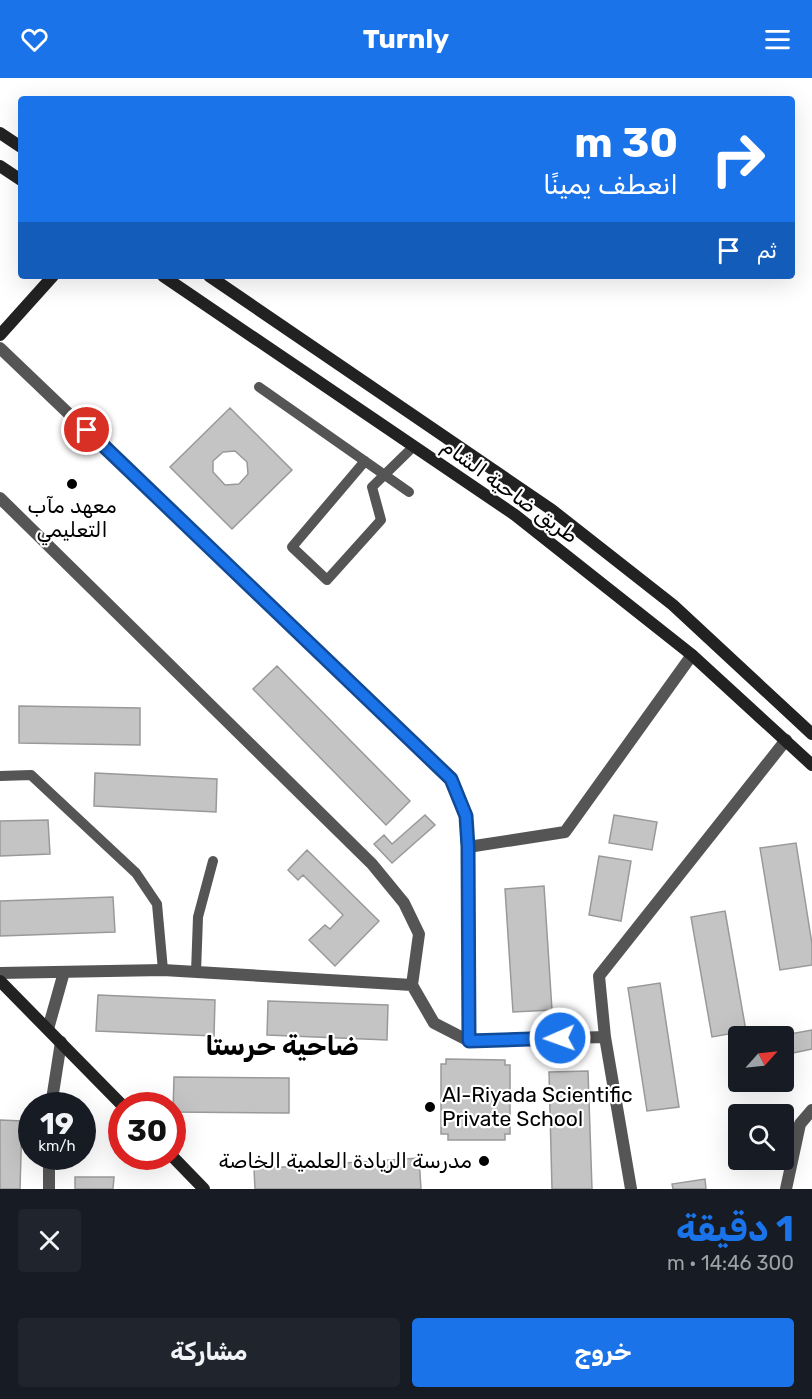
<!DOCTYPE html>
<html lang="ar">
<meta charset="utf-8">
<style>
body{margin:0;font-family:Rubik,"Noto Naskh Arabic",sans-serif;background:#20242c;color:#f1f3f6;direction:rtl;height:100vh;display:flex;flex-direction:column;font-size:22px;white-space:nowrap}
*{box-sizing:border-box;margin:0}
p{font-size:20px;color:#9ea1a6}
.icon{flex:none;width:33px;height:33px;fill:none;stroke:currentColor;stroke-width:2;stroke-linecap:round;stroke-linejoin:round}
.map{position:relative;height:1111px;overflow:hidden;direction:ltr}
.drawer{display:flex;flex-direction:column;background:#171b24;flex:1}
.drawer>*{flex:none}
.guide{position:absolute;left:18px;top:18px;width:777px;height:183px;border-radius:6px;box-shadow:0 6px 24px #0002;direction:rtl;background:#1a73e8;color:#fff;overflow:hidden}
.needle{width:39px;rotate:63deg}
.fabs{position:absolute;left:728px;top:948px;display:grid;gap:12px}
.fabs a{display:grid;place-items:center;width:66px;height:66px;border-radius:6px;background:#171b24;box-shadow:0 6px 24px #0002;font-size:30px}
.speed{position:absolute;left:18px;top:1014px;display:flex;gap:12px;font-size:30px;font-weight:700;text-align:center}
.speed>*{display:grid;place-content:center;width:78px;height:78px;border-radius:50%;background:#171b24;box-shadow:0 6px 24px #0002;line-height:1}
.speed small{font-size:15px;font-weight:400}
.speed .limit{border:9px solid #d22;background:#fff;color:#111}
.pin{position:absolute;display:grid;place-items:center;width:51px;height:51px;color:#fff;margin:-26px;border:3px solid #fff;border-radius:50%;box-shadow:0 2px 6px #0007}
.me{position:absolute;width:66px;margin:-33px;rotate:268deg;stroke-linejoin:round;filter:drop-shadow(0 0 4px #0008)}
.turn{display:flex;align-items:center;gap:21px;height:126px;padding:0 18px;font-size:27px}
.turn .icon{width:78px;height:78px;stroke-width:2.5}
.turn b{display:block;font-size:42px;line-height:51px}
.then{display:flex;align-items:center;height:57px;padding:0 18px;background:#0003;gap:12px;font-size:22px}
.round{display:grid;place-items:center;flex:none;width:63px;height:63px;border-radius:6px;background:#20242c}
.summary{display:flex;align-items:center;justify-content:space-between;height:102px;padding:0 18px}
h1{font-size:36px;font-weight:700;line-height:45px;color:#1a73e8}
.action{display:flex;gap:12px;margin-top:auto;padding:12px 18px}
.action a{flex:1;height:69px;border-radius:6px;background:#1a73e8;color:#fff;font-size:24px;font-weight:700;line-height:69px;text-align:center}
.action a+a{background:#20242c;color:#f1f3f6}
header{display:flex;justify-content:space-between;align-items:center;height:78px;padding:0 18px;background:#1a73e8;color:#fff;font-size:27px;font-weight:700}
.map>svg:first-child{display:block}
.building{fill:#c4c4c4;stroke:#999;stroke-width:1.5;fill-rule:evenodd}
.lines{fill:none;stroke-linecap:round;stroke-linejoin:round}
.lane{stroke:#555;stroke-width:10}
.street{stroke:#555;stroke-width:12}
.secondary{stroke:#222;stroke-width:12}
.route-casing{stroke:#114b97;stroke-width:15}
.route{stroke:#1a73e8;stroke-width:10}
.poi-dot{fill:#000;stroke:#fff;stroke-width:2}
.labels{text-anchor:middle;stroke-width:4.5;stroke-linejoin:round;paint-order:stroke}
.street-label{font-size:21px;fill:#000;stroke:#fff}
.poi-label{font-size:21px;fill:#000;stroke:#fff}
.district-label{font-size:27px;font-weight:bold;fill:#000;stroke:#fff}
</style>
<header><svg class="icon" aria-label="menu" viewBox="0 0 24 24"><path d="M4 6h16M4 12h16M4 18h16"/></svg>Turnly<svg class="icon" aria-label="heart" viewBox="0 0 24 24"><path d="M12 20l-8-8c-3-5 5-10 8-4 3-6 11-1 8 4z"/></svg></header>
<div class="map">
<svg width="812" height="1111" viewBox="0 0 812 1111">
<rect width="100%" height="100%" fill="#fff"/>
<path class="building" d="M230,330l62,62 -60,59 -62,-62zM235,373l12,11 1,12 -9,10 -14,1 -12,-13v-11l10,-9z
M277,588l133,135 -24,24 -133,-136z
M19,628l121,2v37l-121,-2z
M95,695l122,6 -1,33 -122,-6z
M425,737l10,10 -43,38 -18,-19 10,-9 8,9z
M614,737l43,7 -5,28 -43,-7z
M48,742l2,34 -50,2v-35z
M796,765l16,101v21l-32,5 -20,-122z
M307,772l72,71 -44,45 -26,-26 16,-15 5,4 13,-14 -40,-40 -5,5 -10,-10z
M599,778l32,5 -10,60 -32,-6z
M544,808l8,124 -39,2 -8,-123z
M113,819l2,35 -115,4v-35z
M725,833l21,120 -34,6 -21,-120z
M660,905l19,124 -32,4 -19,-123z
M98,917l117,5 -1,36 -118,-5z
M268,923l120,4 -1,35 -120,-5z
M812,952v19l-24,5 -4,-19z
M446,981l59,1v5h5v69h-5v6h-57v-6h-7v-70h5z
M588,993l4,118h-40l-3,-117z
M174,999l115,1v35l-116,-1z
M0,1042l22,1 -2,68h-20z
M419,1080l2,31h-166l-1,-20z
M75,1099h39l-1,12h-38z
M705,1101l1,10h-33l-1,-5z"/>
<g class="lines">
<path class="lane" d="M259,309l150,105
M365,383l-73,86 35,33 54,-60 -9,-33 42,-41
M0,698l31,-1 105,98 21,31 6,66
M196,894l2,-55 15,-56"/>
<path class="street" d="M0,270l451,431 15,37 2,31 1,194
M0,420l372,366 32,39 15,31 -7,51 22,38 35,18 136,-4
M468,769l97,-15 127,-177
M0,895l163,-3 249,15
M48,951l16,-57
M51,1028l10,-64
M49,1078v33
M631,1111l-26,-152 -6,-61 187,-236
M786,1111l14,-65 12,-14"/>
<path class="secondary" d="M0,55l21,14
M0,88l21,14
M163,198l352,239 177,140 120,110
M209,198l343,234 121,95 139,129
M0,257l53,-59
M0,903l123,125
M172,1078l32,33"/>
</g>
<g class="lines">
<g class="route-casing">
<path id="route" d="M87,352l364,349 15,37 2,31 1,194 91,-3"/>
</g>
<use href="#route" class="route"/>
</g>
<g class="poi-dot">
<circle cx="72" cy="406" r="6"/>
<circle cx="430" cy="1029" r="6"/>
<circle cx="484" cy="1083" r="6"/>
</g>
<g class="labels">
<g class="street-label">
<text transform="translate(510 413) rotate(36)" y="7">طريق ضاحية الشام</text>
</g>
<g class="poi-label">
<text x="72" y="435">معهد مآب<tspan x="72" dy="24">التعليمي</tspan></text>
<text x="442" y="1024" text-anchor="start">Al-Riyada Scientific<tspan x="442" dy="24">Private School</tspan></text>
<text x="472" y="1090" text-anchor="end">مدرسة الريادة العلمية الخاصة</text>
</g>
<g class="district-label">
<text x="282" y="977">ضاحية حرستا</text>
</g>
</g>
</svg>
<div class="fabs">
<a><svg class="needle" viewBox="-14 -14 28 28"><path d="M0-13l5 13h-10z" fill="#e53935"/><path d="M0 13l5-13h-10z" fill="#9ea1a6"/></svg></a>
<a><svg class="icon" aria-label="search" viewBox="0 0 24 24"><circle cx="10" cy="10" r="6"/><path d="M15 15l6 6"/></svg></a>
</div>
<div class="speed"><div>19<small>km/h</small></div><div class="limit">30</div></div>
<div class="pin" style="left:87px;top:352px;background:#d93025"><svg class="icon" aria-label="arrive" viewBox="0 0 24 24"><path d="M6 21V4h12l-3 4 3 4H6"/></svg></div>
<svg class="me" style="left:560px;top:960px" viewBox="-20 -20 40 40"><circle r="17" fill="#1a73e8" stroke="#fff" stroke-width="3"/><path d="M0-11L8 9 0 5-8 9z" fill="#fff"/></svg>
<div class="guide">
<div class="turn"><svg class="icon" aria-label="right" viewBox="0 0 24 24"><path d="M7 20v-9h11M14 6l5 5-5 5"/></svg><div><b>30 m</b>انعطف يمينًا</div></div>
<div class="then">ثم<svg class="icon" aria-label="arrive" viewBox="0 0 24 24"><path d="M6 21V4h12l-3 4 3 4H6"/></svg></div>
</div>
</div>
<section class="drawer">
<div class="summary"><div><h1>1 دقيقة</h1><p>300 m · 14:46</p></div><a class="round"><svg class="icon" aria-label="close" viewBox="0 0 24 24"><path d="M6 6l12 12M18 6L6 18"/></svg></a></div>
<div class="action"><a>خروج</a><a>مشاركة</a></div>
</section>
